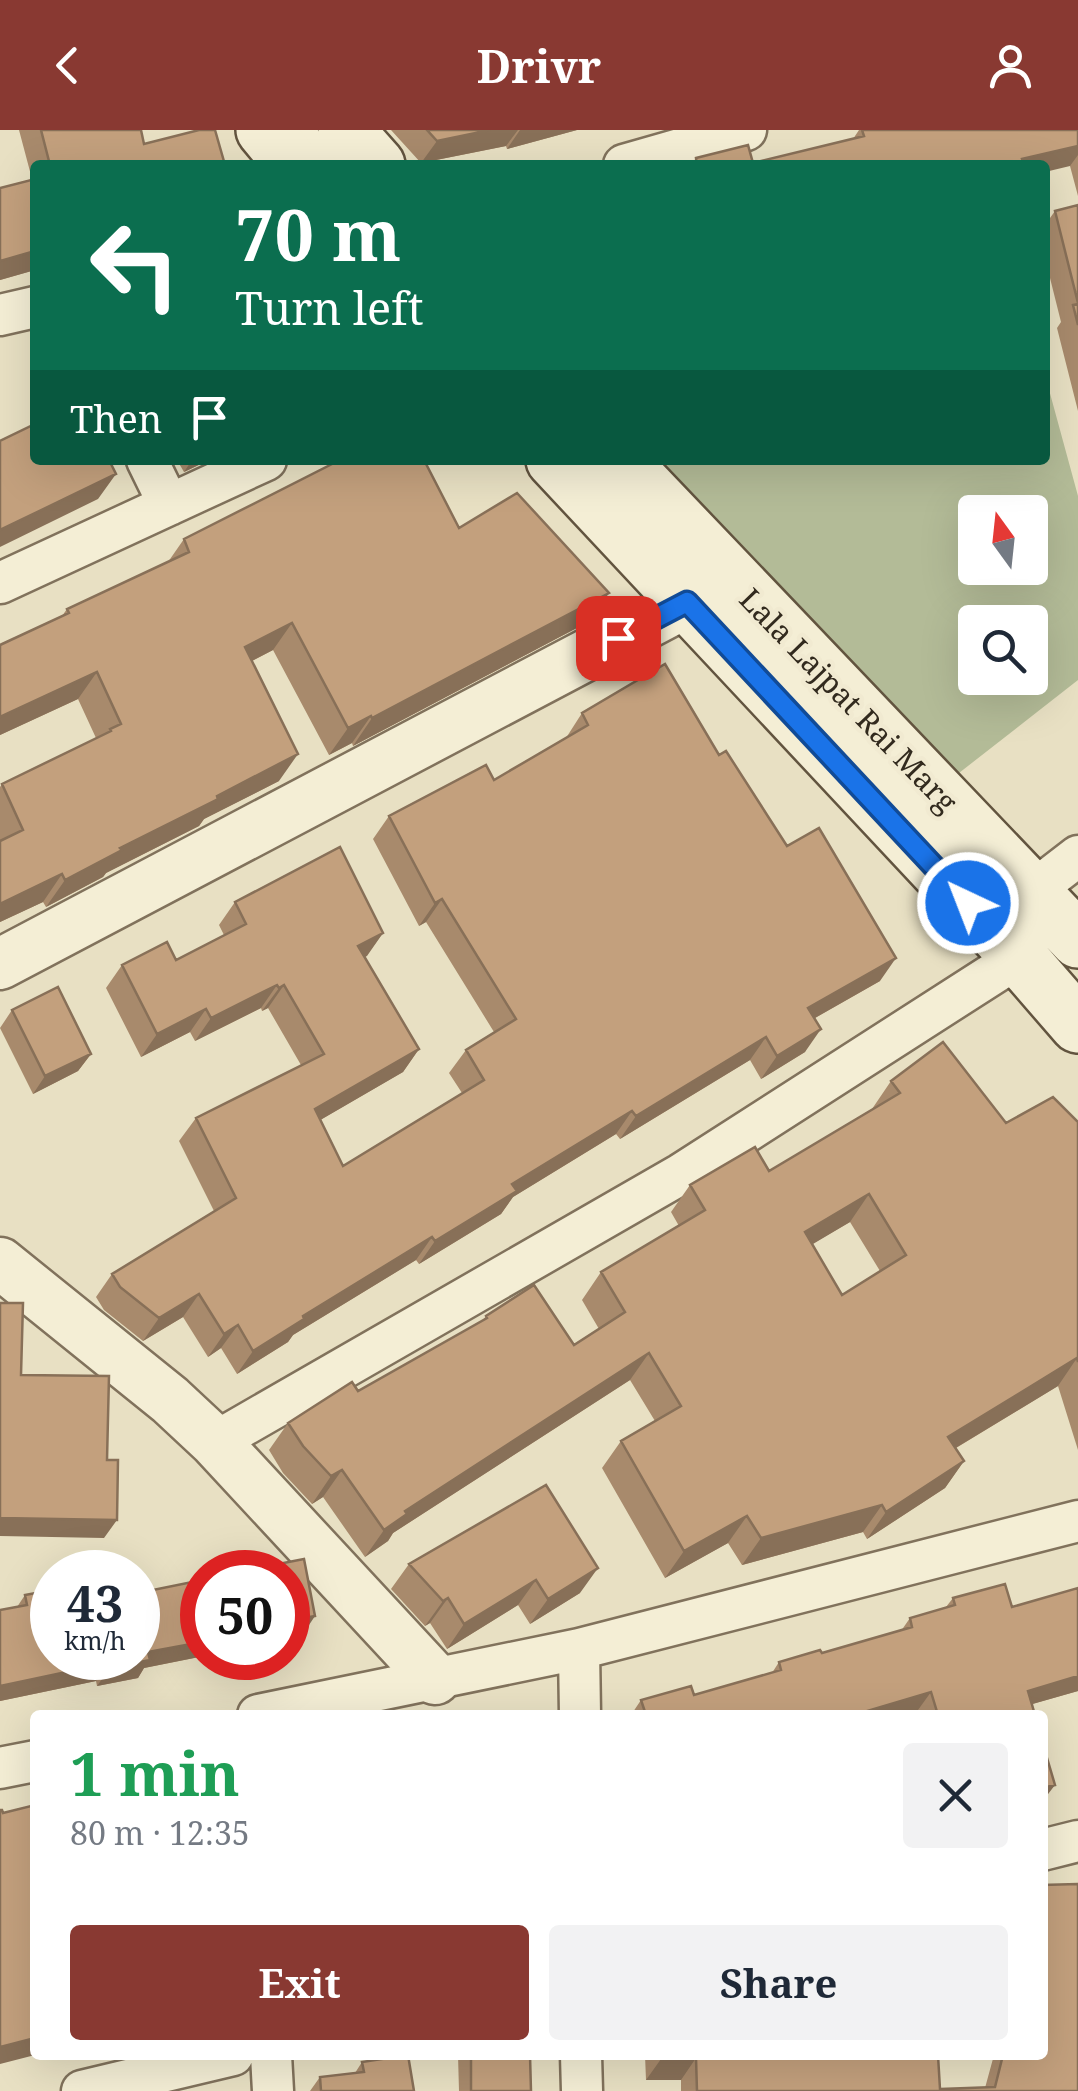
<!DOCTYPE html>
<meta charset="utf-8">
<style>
body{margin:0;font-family:"Noto Serif",serif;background:#f2f2f3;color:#1f2937;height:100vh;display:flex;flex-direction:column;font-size:38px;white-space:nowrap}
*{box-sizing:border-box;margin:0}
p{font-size:32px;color:#747a83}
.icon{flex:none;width:55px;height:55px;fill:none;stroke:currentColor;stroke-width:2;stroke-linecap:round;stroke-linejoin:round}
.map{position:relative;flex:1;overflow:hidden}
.panel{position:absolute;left:30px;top:1580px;width:1018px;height:350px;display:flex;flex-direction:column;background:#fff;border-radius:10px;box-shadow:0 10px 40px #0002}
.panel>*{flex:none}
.guide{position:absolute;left:30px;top:30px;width:1020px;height:305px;border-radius:10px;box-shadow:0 10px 40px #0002;background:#0b6e4f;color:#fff;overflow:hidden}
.needle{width:65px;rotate:345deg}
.buttons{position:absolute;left:958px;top:365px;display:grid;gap:20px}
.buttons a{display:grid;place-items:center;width:90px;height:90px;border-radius:10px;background:#fff;box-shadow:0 10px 40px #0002;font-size:50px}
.speed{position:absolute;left:30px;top:1420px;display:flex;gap:20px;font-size:50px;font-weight:700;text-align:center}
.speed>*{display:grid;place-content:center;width:130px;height:130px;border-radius:50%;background:#fff;box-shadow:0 10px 40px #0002;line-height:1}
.speed small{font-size:25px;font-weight:400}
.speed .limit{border:15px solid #d22;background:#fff;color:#111}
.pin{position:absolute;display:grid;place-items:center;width:85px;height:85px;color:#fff;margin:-42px;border-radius:20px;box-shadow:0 5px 15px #0006}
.me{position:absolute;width:110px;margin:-55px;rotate:317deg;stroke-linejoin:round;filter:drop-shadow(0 0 8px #0008)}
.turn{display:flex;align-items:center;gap:35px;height:210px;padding:0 40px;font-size:45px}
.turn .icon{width:130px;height:130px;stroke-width:2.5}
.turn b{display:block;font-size:70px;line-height:85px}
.then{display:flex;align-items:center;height:95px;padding:0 40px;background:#0003;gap:20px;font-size:38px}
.round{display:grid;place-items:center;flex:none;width:105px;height:105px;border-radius:10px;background:#f2f2f3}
.overview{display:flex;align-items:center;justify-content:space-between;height:170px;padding:0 40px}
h1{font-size:60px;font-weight:700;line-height:75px;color:#1e9e55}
.cta{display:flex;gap:20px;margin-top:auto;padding:20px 40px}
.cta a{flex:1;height:115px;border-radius:10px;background:#893932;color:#fff;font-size:40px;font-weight:700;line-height:115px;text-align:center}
.cta a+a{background:#f2f2f3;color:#1f2937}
header{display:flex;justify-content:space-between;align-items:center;height:130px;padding:0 40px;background:#893932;color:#fff;font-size:45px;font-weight:700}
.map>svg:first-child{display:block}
.cemetery{fill:#b3bb97;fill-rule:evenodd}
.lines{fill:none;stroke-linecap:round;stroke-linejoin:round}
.service-casing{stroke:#81725c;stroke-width:25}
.minor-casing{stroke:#81725c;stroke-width:45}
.tertiary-casing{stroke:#81725c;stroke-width:55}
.secondary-casing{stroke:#62543f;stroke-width:60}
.service{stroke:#f4eed5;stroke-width:20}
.minor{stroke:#f4eed5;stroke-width:40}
.tertiary{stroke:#f4eed5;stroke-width:50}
.secondary{stroke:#f4eed5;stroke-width:55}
.wall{fill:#a88a6c;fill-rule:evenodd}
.shaded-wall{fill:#887058}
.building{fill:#c3a07d;stroke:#887058;stroke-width:2.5;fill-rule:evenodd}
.route-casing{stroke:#114b97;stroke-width:25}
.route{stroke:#1a73e8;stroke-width:18}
.labels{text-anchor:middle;stroke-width:9;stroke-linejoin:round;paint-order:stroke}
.street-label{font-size:30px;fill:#322a1e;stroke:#f1ead1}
</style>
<header><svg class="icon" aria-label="back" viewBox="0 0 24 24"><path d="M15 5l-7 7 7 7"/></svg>Drivr<svg class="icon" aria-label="person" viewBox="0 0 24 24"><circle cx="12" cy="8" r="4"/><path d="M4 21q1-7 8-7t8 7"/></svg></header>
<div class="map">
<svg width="1078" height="1961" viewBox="0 0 1078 1961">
<rect width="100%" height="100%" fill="#e8e0c3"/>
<path class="cemetery" d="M1045,245l33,121v184l-119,93 -298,-313h384zM975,382h55v56h-55zM975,492h55v56h-55z"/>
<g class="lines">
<g class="service-casing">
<path id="service" d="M305,0l28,35"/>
</g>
<g class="minor-casing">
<path id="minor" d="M624,35l122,-35
M0,185l35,-8
M147,330l22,45
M0,453l266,-123
M1030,763l48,-37
M215,1312l466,-268 338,-217
M579,1519l1,66
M258,1585l321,-66 499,-128
M0,1638l35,-7
M1042,1720l36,-9
M271,1925l2,36
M581,1925l1,36
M82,1961l151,-36"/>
</g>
<g class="tertiary-casing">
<path id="tertiary" d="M0,834l687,-362
M0,1133l170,137 45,42 220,237"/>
</g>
<g class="secondary-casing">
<path id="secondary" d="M264,0l29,35
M346,0l31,35
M554,330l465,497 59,68
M620,330l458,480"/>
</g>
<use href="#service" class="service"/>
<use href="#minor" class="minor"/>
<use href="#tertiary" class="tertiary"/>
<use href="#secondary" class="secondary"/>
</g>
<path class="wall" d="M19,0h122l3,14 81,21h-190v105l-35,10v-92l32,-9z
M391,0h186l-70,19 -1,-3 -85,17z
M859,0h219v66l-8,-30 -379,-1 5,-7 57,5 100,-24z
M1078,75v206l-21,-83 4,-6 -16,-64v-33l10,-14z
M177,330h32l-25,12z
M459,398l131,93 -237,125 -1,-3 -23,12 -56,-105 -21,11 27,120 -75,38 -5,7 -93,47 -3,4 -57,30 -3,-5 -43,20v-135l2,-3 94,-46 -18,-39 -78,36v-90l62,-29 5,-7 101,-47 16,-23z
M582,583l137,42 68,91 93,135 -65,37 -10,34 -44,27 -11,-19 -130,79 -4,-5 -103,63 -12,17 -82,50 -3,-4 -123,75 -5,7 -51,32 -16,-26 -13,9 -25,-40 -40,24 -39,-31 -8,-13 16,-23 102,-63 -35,-70 17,-23 105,-53 -33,-57 -6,3 -1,-3 -66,33 -5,-9 -49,25 -35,-69 16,-23 54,-5 48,-25 -5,-10 16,-23 148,31 -18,24 54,92 -16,23 -83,48 23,46 119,-73 -13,-20 17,-23 28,-18 -68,-110 -7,4 -46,-87 16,-23 105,-36 72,-42z
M12,880l79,44 -13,17 -45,23 -33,-66z
M891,951l115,42 72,-1v328l-20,-64 -102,62 8,13 -19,27 -78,51 -4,-7 -121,33 -14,-22 -63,35 -63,-110 19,-27 34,-20 -25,-41 -237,153 -5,8 -23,16 -42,-60 -11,7 -29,-31 -14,-23 19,-27 70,-32 125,-71 3,-4 88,29 25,-16 -17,-29 19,-28 78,-46 -8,-14 19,-27 79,-14 103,-62zM850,1092l30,49 -38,24 -30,-51z
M546,1355l34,108 -50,31 -12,-19 -71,44 -17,-26 -5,3 -34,-37 18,-25z
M202,1450v78h13l-15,2 -1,-3 -55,11 -6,10 -41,8 -1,-5 -96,20v-91l17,-3 8,-12 27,-5v68h86v-65z
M1078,1458v103l-46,13 3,11h-116l-1,-5 -15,5h-272l10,-15 53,-5 78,-22 7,-11 43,-9 79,-22 9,-13 36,-11 7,-9 59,9z
M458,1925h72l1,36h-72z
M645,1925h293l2,34 45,-1 9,-33h48l36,36h-397v-11h-35z
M362,1932l52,29h-104l10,-14 35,-4z"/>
<path class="shaded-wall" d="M490,0h28l-12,16 -85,17 16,-22z
M520,0h57l-70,19z
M1078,16v9l-8,11 -25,6v-7h-26l3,-6z
M35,121v19l-35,10v-19z
M192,330h17l-25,12z
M116,344l-18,25 -98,48v-17z
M609,463l-19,28 -237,125 19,-28z
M292,493l-19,27 -47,24 19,-27z
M97,542l-19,27 -78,36v-18z
M371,586l-19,27 -23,12 19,-27z
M298,624l-19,27 -75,38 -5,7 -93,47 -3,4 -57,30 19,-27 55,-32z
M62,744l-19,28 -43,20v-18z
M442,769l-16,23 -7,4 16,-23z
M383,803l-16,23 -25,13 16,-23z
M896,828l-16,23 -88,50 16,-23z
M277,855l-16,23 -66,33 16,-23z
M284,855l-16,23 -6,3 17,-23z
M206,879l-16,23 -49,25 16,-23z
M821,899l-16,23 -44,27 16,-23z
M766,907l-16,23 -130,79 16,-23z
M419,919l-16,23 -105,61 17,-24z
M91,924l-13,17 -45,23 12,-18z
M632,981l-16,23 -103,63 -12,17 -82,50 16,-23 77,-57z
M869,1064l-19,28 -64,38 19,-28z
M432,1107l-16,23 -123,75 -5,7 -51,32 16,-23 50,-35z
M199,1164l-16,23 -40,24 16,-23z
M238,1195l-17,23 -13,9 16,-23z
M649,1223l-19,27 -237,153 -5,8 -23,16 19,-27 21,-19z
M1077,1228l-19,28 -129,78 19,-27z
M964,1331l-19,27 -78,51 19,-27z
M342,1340l-19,27 -11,7 19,-28z
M882,1375l-19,27 -121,33 19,-27z
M747,1386l-19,27 -63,35 19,-27z
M0,1388l117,2 -13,18 -104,-2z
M598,1438l-18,25 -50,31 18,-25z
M536,1450l-18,25 -71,44 17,-25z
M448,1468l-18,25 -5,3 18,-25z
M315,1486l-12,18 -15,3v-16z
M202,1512v10l-3,5 -55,11 -6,10 -41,8 13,-18 38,-16z
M109,1533l-13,18 -96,20v-15z
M1078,1546v15l-63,18 13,-18z
M931,1562l-13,18 -15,5h-49z
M1055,1655l-13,17v-14z
M35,1908v17l-35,9v-17z
M696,1928l-15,22h-35l15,-21z"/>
<path class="building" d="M41,0h100l3,14 55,-14h16l10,35h-175z
M427,0h63l-53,11z
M862,0h216v16l-56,13 2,6h-327l-1,-7 52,-13 5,18 111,-27z
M35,49v72l-35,10v-73z
M1078,75v98l-23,-92z
M1078,174v21l-5,-20z
M35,294v36h74l7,14 -116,56v-89z
M340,330h84l35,68 58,-35 92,100 -237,125 -1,-2 -23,12 -56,-105 -47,24 53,107 -81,42 1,3 -98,49 2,2 -57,30 -3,-6 -62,30v-63l23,-11 -21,-46 109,-53 -1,-2 11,-5 -24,-52 -97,45v-72l69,-32 -2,-4 122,-57 -5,-13z
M665,534l54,91 7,-4 61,95 32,-18 77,130 -88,50 13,21 -44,27 -11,-19 -130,79 -4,-5 -120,73 5,7 -82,50 -3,-4 -129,79 1,3 -51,32 -15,-26 -14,9 -25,-40 -40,24 -39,-31 -8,-13 124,-76 -40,-80 128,-64 -40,-69 -5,3 -2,-3 -66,33 -5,-9 -49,25 -35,-69 45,-23 9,18 70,-36 -11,-22 105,-55 43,86 -25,13 61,103 -104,60 28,57 141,-86 -18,-30 50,-31 -74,-120 -7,4 -46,-87 97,-51 8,15 94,-55 -6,-12z
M58,857l33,67 -46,22 -33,-66z
M943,912l63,81 47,-26 25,25v240l-1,-4 -129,79 16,24 -78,51 -4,-7 -121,33 -14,-22 -63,35 -63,-110 60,-35 -32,-53 -244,158 2,3 -23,16 -42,-60 -11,6 -28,-30 -15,-23 64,-41 6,9 129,-73 -1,-2 48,-31 40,60 51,-33 -24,-40 104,-62 -15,-25 65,-38 14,24 131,-78 -9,-12zM869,1064l37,61 -64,40 -37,-63z
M0,1173h23l-2,72 88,1 -2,84h11l-1,60 -117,-2z
M546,1355l52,83 -50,31 -12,-19 -72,44 -16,-26 -5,3 -34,-37z
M304,1429l11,57 -27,5v-49h-50z
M202,1450v62l-54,10 2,8 -40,8 -1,-5 -109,23v-76l27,-5 -2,-10 27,-5v68h86v-65z
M1005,1454l7,23 66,-19v88l-50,15 7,24h-97l-7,-23 -77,23h-208l-5,-15 50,-14 3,9 87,-25 -2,-8 41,-12 2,3 90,-26 -2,-9 45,-13 -2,-7z
M1042,1611l13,44 -13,3z
M35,1675v233l-35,9v-237h2l1,3z
M1078,1754v207h-381l-1,-33 -35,1v-4h277l2,34 55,-2 8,-32h39v-170z
M408,1925l6,36h-93l-1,-14 44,-5 -2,-10z
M471,1925h59l1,36h-60z"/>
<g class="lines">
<g class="route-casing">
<path id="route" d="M618,508l69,-36 281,301"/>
</g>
<use href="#route" class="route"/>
</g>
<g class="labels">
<g class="street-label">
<text transform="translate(848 571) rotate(46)" y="10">Lala Lajpat Rai Marg</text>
</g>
</g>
</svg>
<div class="buttons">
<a><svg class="needle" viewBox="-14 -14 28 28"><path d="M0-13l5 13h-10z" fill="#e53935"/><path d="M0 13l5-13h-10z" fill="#747a83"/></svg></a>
<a><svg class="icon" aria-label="search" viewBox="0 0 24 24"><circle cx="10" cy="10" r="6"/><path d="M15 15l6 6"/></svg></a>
</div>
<div class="speed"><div>43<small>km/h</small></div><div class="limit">50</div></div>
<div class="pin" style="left:618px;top:508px;background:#d93025"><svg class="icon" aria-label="arrive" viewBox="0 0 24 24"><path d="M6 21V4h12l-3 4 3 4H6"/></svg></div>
<svg class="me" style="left:968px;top:773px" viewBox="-20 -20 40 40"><circle r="17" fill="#1a73e8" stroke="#fff" stroke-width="3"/><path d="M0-11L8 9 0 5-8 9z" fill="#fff"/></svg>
<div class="guide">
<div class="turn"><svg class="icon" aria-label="left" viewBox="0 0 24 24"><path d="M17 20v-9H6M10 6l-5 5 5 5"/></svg><div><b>70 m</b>Turn left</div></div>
<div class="then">Then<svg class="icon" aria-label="arrive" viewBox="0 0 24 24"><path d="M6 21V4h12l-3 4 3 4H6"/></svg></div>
</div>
<section class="panel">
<div class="overview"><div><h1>1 min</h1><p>80 m · 12:35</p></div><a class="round"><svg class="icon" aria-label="close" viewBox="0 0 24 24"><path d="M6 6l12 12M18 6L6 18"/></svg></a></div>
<div class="cta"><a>Exit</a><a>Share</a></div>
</section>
</div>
